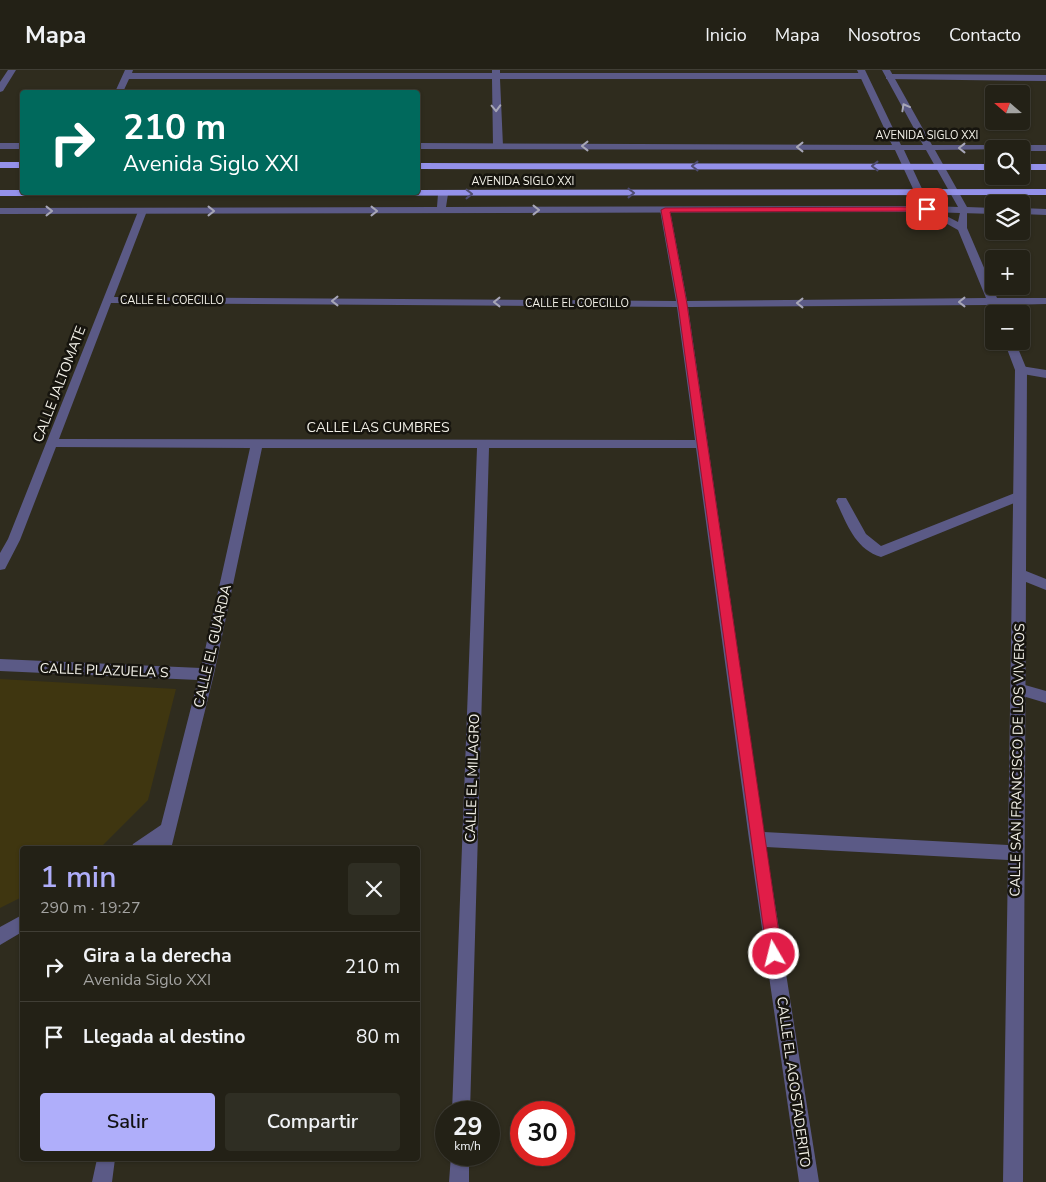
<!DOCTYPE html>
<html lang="es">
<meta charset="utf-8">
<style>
body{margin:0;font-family:"Nunito Sans",sans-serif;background:#2f2e23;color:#f1f3f6;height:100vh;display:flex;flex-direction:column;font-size:19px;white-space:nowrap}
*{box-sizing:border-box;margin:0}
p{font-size:16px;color:#a3a3a1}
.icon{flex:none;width:28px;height:28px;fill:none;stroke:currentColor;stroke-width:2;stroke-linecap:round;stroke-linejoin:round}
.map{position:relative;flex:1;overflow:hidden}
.sheet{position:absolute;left:20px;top:776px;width:400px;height:315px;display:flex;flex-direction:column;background:#232116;border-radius:5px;box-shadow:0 1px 4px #0004,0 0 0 1px #403e35}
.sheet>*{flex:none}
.guide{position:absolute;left:20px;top:20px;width:400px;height:105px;border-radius:5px;box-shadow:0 1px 4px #0004,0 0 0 1px #403e35;background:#00695c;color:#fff;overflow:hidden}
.needle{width:32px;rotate:290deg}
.tools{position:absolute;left:985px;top:15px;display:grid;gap:10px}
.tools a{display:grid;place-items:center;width:45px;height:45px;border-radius:5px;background:#232116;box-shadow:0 1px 4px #0004,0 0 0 1px #403e35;font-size:25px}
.speed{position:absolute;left:435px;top:1031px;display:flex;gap:10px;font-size:25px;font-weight:700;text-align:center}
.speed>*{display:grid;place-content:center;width:65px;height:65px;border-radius:50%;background:#232116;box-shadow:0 1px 4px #0004,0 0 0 1px #403e35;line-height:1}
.speed small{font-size:12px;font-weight:400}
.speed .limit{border:8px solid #d22;background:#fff;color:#111}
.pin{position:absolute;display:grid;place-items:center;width:42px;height:42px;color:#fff;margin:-21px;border-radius:10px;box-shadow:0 2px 8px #0006}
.me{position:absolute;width:55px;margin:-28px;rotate:352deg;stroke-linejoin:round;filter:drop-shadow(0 0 4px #0008)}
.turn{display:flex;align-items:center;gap:18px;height:105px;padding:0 20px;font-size:22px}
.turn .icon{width:65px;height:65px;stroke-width:2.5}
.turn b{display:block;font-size:35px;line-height:42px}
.round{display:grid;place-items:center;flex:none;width:52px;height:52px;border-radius:5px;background:#2f2e23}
.head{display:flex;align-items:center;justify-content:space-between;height:85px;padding:0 20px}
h1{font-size:30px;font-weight:600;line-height:38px;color:#afaefa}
.action{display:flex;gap:10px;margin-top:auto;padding:10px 20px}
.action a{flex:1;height:58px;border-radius:5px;background:#afaefa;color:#111;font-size:20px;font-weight:600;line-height:58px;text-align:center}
.action a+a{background:#2f2e23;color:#f1f3f6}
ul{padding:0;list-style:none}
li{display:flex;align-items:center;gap:15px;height:70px;padding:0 20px;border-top:1px solid #403e35}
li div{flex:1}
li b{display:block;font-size:19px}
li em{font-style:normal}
header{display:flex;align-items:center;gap:30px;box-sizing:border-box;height:70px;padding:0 25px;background:#232116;border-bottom:1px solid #403e35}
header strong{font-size:24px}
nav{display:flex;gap:28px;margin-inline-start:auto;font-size:18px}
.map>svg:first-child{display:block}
.green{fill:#3f3610}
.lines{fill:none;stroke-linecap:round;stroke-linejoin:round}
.service{fill:#5b5a86;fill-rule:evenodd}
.minor{fill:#5b5a86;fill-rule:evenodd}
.tertiary{fill:#5b5a86;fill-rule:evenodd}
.trunk{fill:#9491ea;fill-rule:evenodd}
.oneway{stroke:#a7a6b7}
.oneway2{stroke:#4f4c71}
.route{fill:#e11d48;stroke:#92132f}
.labels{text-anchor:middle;stroke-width:5;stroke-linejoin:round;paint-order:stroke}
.far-street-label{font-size:11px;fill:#f3f1e8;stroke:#16140e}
.street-label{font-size:14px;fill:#f3f1e8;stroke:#16140e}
</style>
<header>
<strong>Mapa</strong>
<nav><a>Inicio</a><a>Mapa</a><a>Nosotros</a><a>Contacto</a></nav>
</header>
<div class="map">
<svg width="1046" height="1112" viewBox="0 0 1046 1112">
<rect width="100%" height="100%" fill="#2f2c1e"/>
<path class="green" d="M0,609l176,10 -28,111 -49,49h-77v48l-22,11z"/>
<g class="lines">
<path class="service" d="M1021,296l25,4v8l-29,-5 -2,-3 2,-3z
M1020,421l4,2 2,3 -2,3 -143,58c-26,-8 -34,-33 -45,-56l2,-3h8l20,36 15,12z
M1018,613l28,8v12l-33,-10 -2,-4 2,-4z"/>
<path class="minor" d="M125,0h8l-1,3h360v-3h8v3h363l4,3 -4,3h-363l3,67 -5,3 -5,-3 -1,-67h-363l-6,13h-8z
M889,4l157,1v6l-160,-2v-4z
M927,136l31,16 3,-14h6v20l30,70h49v6l-47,1 4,9h-9v2l-5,-11 -301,2 76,525 244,13 7,-475 -11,-29h11l12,29 -1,201 20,8v11l-20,-8 -3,600h-20l5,-322 -242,-13 53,335h-20l-50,-343 -53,-391h-207l-19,664h-18l25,-664h-215l-48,226 -43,175h-16l1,-2 -25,2 2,-5 28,-19 37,-145 -198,-9v-12l201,9 49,-220 -194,-1 -36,93 -15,29 -5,1v-17l8,-14 131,-330h6l2,2 -33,86 562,4 -16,-91 5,-3 5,3 17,91 299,-3 -28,-68 -34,-19 -2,-2zM111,233l566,4 18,133 -636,-1z
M22,845v17l-22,13v-18z
M451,1085h18v27h-20z
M97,1089h18l-3,23h-20z"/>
<path class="tertiary" d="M8,0h8l-13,21 -3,1v-10z
M857,0h8l36,75h22l-41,-75h8l42,75h114v6h-25v-2l-86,1 32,57 27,1v6l-67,-2 -927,2v-6l437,-1 1,-13 5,-3 5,3 -2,13 475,-1 -26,-56 -477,-1v-6l474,2zM904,80h22l32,57 -28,-1z
M0,73h22v6h-22z
M1021,138l25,1v6l-25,-1z"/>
<path class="trunk" d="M0,92h22v6h-22z
M418,93l576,1v6l-576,-1z
M1021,94h25v6h-25z
M1046,119v6l-1046,1v-6h22v2h396v-2z"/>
</g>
<defs><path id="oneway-chevron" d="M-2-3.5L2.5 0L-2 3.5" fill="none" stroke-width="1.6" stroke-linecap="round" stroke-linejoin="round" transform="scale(1.25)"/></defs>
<g class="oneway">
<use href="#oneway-chevron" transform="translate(905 37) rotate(-119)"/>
<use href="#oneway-chevron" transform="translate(496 38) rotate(88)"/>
<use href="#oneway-chevron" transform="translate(585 76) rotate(-180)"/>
<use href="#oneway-chevron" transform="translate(800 77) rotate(-180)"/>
<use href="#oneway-chevron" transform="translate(962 78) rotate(180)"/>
<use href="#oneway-chevron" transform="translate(536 140)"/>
<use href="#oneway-chevron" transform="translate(49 141)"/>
<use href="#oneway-chevron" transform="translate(211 141)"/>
<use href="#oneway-chevron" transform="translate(374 141)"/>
<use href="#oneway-chevron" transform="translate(335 231) rotate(-180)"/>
<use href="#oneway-chevron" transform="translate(497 232) rotate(-180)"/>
<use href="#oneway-chevron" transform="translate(962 232) rotate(180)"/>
<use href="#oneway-chevron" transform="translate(800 233) rotate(180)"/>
</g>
<g class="oneway2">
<use href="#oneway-chevron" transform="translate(695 96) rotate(-180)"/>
<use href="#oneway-chevron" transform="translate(875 96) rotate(-180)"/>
<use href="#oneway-chevron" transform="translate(631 123)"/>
<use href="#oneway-chevron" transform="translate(469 124)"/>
</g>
<path class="route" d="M927,137l2,1v3l-259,1 17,92 95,650 -3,5 -5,2 -4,-2 -3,-5 -89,-650 -17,-94 4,-2z"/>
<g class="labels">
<g class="far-street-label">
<text x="927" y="69">AVENIDA SIGLO XXI</text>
<text x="523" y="115">AVENIDA SIGLO XXI</text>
<text x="172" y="234">CALLE EL COECILLO</text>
<text x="577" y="237">CALLE EL COECILLO</text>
</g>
<g class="street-label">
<text transform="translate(59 314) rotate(-69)" y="5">CALLE JALTOMATE</text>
<text x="378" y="362">CALLE LAS CUMBRES</text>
<text transform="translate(212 576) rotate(-77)" y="5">CALLE EL GUARDA</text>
<text transform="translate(104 600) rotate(2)" y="5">CALLE PLAZUELA S</text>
<text transform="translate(1017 690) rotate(-89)" y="5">CALLE SAN FRANCISCO DE LOS VIVEROS</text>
<text transform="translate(472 708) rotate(-88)" y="5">CALLE EL MILAGRO</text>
<text transform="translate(794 1012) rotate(82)" y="5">CALLE EL AGOSTADERITO</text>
</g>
</g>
</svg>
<div class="tools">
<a><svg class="needle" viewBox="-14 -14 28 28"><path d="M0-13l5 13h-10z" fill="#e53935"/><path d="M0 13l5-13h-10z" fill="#a3a3a1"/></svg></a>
<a><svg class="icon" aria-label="search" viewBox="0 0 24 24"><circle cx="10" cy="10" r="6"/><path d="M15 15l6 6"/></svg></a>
<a><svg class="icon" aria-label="layers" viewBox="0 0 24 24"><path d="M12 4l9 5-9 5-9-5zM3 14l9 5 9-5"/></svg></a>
<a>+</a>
<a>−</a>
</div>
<div class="speed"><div>29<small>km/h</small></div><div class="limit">30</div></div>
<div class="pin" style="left:927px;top:139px;background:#d93025"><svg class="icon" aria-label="arrive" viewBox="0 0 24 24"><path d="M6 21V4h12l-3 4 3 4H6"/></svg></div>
<svg class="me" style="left:774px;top:884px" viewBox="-20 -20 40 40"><circle r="17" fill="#e11d48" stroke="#fff" stroke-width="3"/><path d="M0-11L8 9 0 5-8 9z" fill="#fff"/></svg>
<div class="guide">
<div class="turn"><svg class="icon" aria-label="right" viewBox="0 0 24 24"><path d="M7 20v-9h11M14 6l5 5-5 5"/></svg><div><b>210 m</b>Avenida Siglo XXI</div></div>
</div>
<section class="sheet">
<div class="head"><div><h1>1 min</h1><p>290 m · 19:27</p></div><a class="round"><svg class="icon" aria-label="close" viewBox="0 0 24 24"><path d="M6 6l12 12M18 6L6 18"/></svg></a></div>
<ul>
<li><svg class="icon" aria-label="right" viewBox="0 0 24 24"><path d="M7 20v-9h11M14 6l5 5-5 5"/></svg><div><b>Gira a la derecha</b><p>Avenida Siglo XXI</p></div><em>210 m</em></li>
<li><svg class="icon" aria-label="arrive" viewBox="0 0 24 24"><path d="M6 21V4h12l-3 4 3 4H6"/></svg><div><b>Llegada al destino</b></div><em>80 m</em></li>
</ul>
<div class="action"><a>Salir</a><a>Compartir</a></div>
</section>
</div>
